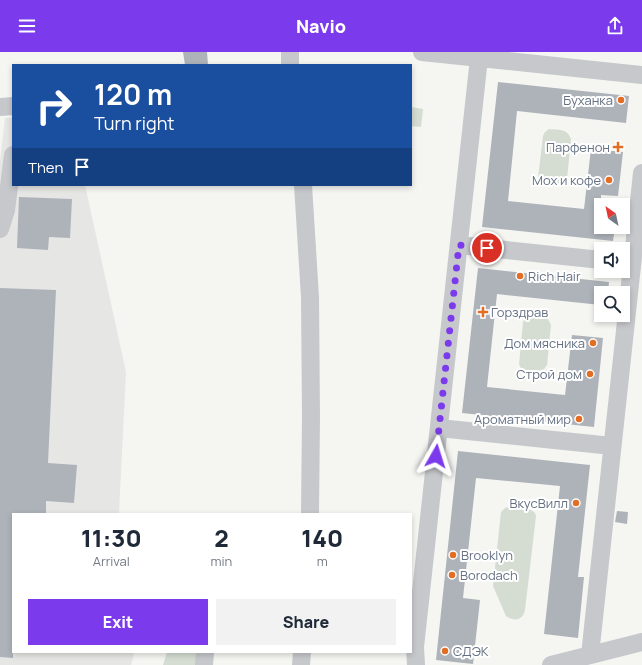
<!DOCTYPE html>
<meta charset="utf-8">
<style>
body{margin:0;font-family:Manrope,sans-serif;background:#f2f2f3;color:#1f2937;height:100vh;display:flex;flex-direction:column;font-size:15px;white-space:nowrap}
*{box-sizing:border-box;margin:0}
p{font-size:13px;color:#747a83}
.icon{flex:none;width:22px;height:22px;fill:none;stroke:currentColor;stroke-width:2;stroke-linecap:round;stroke-linejoin:round}
.map{position:relative;flex:1;overflow:hidden}
.side{position:absolute;left:12px;top:461px;width:400px;height:140px;display:flex;flex-direction:column;background:#fff;border-radius:0px;box-shadow:0 2px 6px #0003}
.side>*{flex:none}
.banner{position:absolute;left:12px;top:12px;width:400px;height:122px;border-radius:0px;box-shadow:0 2px 6px #0003;background:#1a4fa0;color:#fff;overflow:hidden}
.needle{width:26px;rotate:327deg}
.fabs{position:absolute;left:594px;top:146px;display:grid;gap:8px}
.fabs a{display:grid;place-items:center;width:36px;height:36px;border-radius:0px;background:#fff;box-shadow:0 2px 6px #0003;font-size:20px}
.pin{position:absolute;display:grid;place-items:center;width:34px;height:34px;color:#fff;margin:-17px;border:2px solid #fff;border-radius:50%;box-shadow:0 1px 4px #0007}
.me{position:absolute;width:44px;margin:-22px;rotate:6deg;stroke-linejoin:round;filter:drop-shadow(0 0 3px #0008)}
.turn{display:flex;align-items:center;gap:14px;height:84px;padding:0 16px;font-size:18px}
.turn .icon{width:52px;height:52px;stroke-width:2.5}
.turn b{display:block;font-size:28px;line-height:34px}
.then{display:flex;align-items:center;height:38px;padding:0 16px;background:#0003;gap:8px;font-size:15px}
.eta{display:flex;justify-content:space-evenly;align-items:center;height:68px;text-align:center}
.eta b{font-size:24px;font-weight:800;line-height:28px}
.button{display:flex;gap:8px;margin-top:auto;padding:8px 16px}
.button a{flex:1;height:46px;border-radius:0px;background:#7c3aed;color:#fff;font-size:16px;font-weight:800;line-height:46px;text-align:center}
.button a+a{background:#f2f2f3;color:#1f2937}
header{display:flex;justify-content:space-between;align-items:center;height:52px;padding:0 16px;background:#7c3aed;color:#fff;font-size:18px;font-weight:800}
.map>svg:first-child{display:block}
.built{fill:#e6e6e5}
.green{fill:#d5ddd3}
.building{fill:#aeb3ba}
.lines{fill:none;stroke-linecap:round;stroke-linejoin:round}
.minor{stroke:#c6c8cc;stroke-width:18}
.route{stroke:#7c3aed;stroke-width:7;stroke-dasharray:0 12.6}
.poi-dot{fill:#e26e26;stroke:#fff;stroke-width:1.5}
.labels{text-anchor:middle;stroke-width:4;stroke-linejoin:round;paint-order:stroke}
.poi-label{font-size:13px;fill:#657183;stroke:#fff;text-anchor:end}
</style>
<header><svg class="icon" aria-label="menu" viewBox="0 0 24 24"><path d="M4 6h16M4 12h16M4 18h16"/></svg>Navio<svg class="icon" aria-label="share" viewBox="0 0 24 24"><path d="M12 15V3M7 8l5-5 5 5M5 13v7h14v-7"/></svg></header>
<div class="map">
<svg width="642" height="613" viewBox="0 0 642 613">
<rect width="100%" height="100%" fill="#f5f6f2"/>
<path class="built" d="M5,66h8v67h72l41,187 -7,142h-106v138h119l2,2 -3,11h-131v-504z"/>
<path class="green" d="M411,55l12,2 -2,18 -10,-1z
M549,77c10,1 18,-1 22,10l-4,40 -3,4c-5,2 -16,2 -21,0 -3,-1 -3,-3 -5,-5l5,-42 2,-4z
M529,263c10,1 18,-1 22,10l-4,40 -3,4c-5,2 -16,2 -21,0 -3,-1 -3,-3 -4,-5l4,-42 2,-4z
M508,455l23,3 4,3 1,3 -11,94c-2,10 -10,12 -19,6l-13,-30 8,-74 4,-4z
M167,600h32l-2,13h-34z"/>
<path class="building" d="M183,0h24l1,13h-23z
M498,30l131,14 -3,27 -109,-12 -9,90 76,8 7,-60 32,3 -5,44 -17,-1v32h14l-2,14 -131,-14z
M19,145l53,2 -2,39 -21,-1 -1,13 -31,-2z
M478,216l131,14 -1,11h-7v12l-104,-11 -10,93 78,8 7,-60 31,3 -9,89 -132,-14z
M0,236l56,2 -8,173 29,2 -3,38 -28,-2v13h-33v144l-13,-1z
M458,399l132,14 -12,112h6l-6,61 -34,-4 16,-148 -84,-8 -13,120 17,2 -7,64 -37,-4z
M617,459l11,1 -1,12 -12,-2z"/>
<g class="lines">
<path class="minor" d="M290,0v13
M422,0l220,23
M0,55l13,-1
M303,133l7,112 1,119 -1,98
M0,177l6,-19 7,-55
M459,193l142,15
M439,376l173,18
M590,603l52,-482
M204,613l1,-13
M301,613l1,-13
M416,613l-1,-18 64,-589
M551,613l91,-23"/>
</g>
<g class="lines">
<path class="route" d="M436,404l23,-211 28,3"/>
</g>
<g class="poi-dot">
<circle cx="621" cy="48" r="4"/>
<path d="M616 89h4v4h4v4h-4v4h-4v-4h-4v-4h4z"/>
<circle cx="609" cy="128" r="4"/>
<circle cx="520" cy="224" r="4"/>
<path d="M481 254h4v4h4v4h-4v4h-4v-4h-4v-4h4z"/>
<circle cx="593" cy="291" r="4"/>
<circle cx="590" cy="322" r="4"/>
<circle cx="579" cy="367" r="4"/>
<circle cx="576" cy="451" r="4"/>
<circle cx="453" cy="503" r="4"/>
<circle cx="452" cy="523" r="4"/>
<circle cx="445" cy="599" r="4"/>
</g>
<g class="labels">
<g class="poi-label">
<text x="613" y="53">Буханка</text>
<text x="610" y="100">Парфенон</text>
<text x="601" y="133">Мох и кофе</text>
<text x="528" y="229" text-anchor="start">Rich Hair</text>
<text x="491" y="265" text-anchor="start">Горздрав</text>
<text x="585" y="296">Дом мясника</text>
<text x="582" y="327">Строй дом</text>
<text x="571" y="372">Ароматный мир</text>
<text x="568" y="456">ВкусВилл</text>
<text x="461" y="508" text-anchor="start">Brooklyn</text>
<text x="460" y="528" text-anchor="start">Borodach</text>
<text x="453" y="604" text-anchor="start">СДЭК</text>
</g>
</g>
</svg>
<div class="fabs">
<a><svg class="needle" viewBox="-14 -14 28 28"><path d="M0-13l5 13h-10z" fill="#e53935"/><path d="M0 13l5-13h-10z" fill="#747a83"/></svg></a>
<a><svg class="icon" aria-label="sound" viewBox="0 0 24 24"><path d="M4 9h4l5-4v14l-5-4H4zM17 9q2 3 0 6"/></svg></a>
<a><svg class="icon" aria-label="search" viewBox="0 0 24 24"><circle cx="10" cy="10" r="6"/><path d="M15 15l6 6"/></svg></a>
</div>
<div class="pin" style="left:487px;top:196px;background:#d93025"><svg class="icon" aria-label="arrive" viewBox="0 0 24 24"><path d="M6 21V4h12l-3 4 3 4H6"/></svg></div>
<svg class="me" style="left:436px;top:404px" viewBox="-20 -20 40 40"><path d="M0-17L14 15 0 8-14 15z" fill="#7c3aed" stroke="#fff" stroke-width="4"/></svg>
<div class="banner">
<div class="turn"><svg class="icon" aria-label="right" viewBox="0 0 24 24"><path d="M7 20v-9h11M14 6l5 5-5 5"/></svg><div><b>120 m</b>Turn right</div></div>
<div class="then">Then<svg class="icon" aria-label="arrive" viewBox="0 0 24 24"><path d="M6 21V4h12l-3 4 3 4H6"/></svg></div>
</div>
<section class="side">
<div class="eta">
<div><b>11:30</b><p>Arrival</p></div>
<div><b>2</b><p>min</p></div>
<div><b>140</b><p>m</p></div>
</div>
<div class="button"><a>Exit</a><a>Share</a></div>
</section>
</div>
